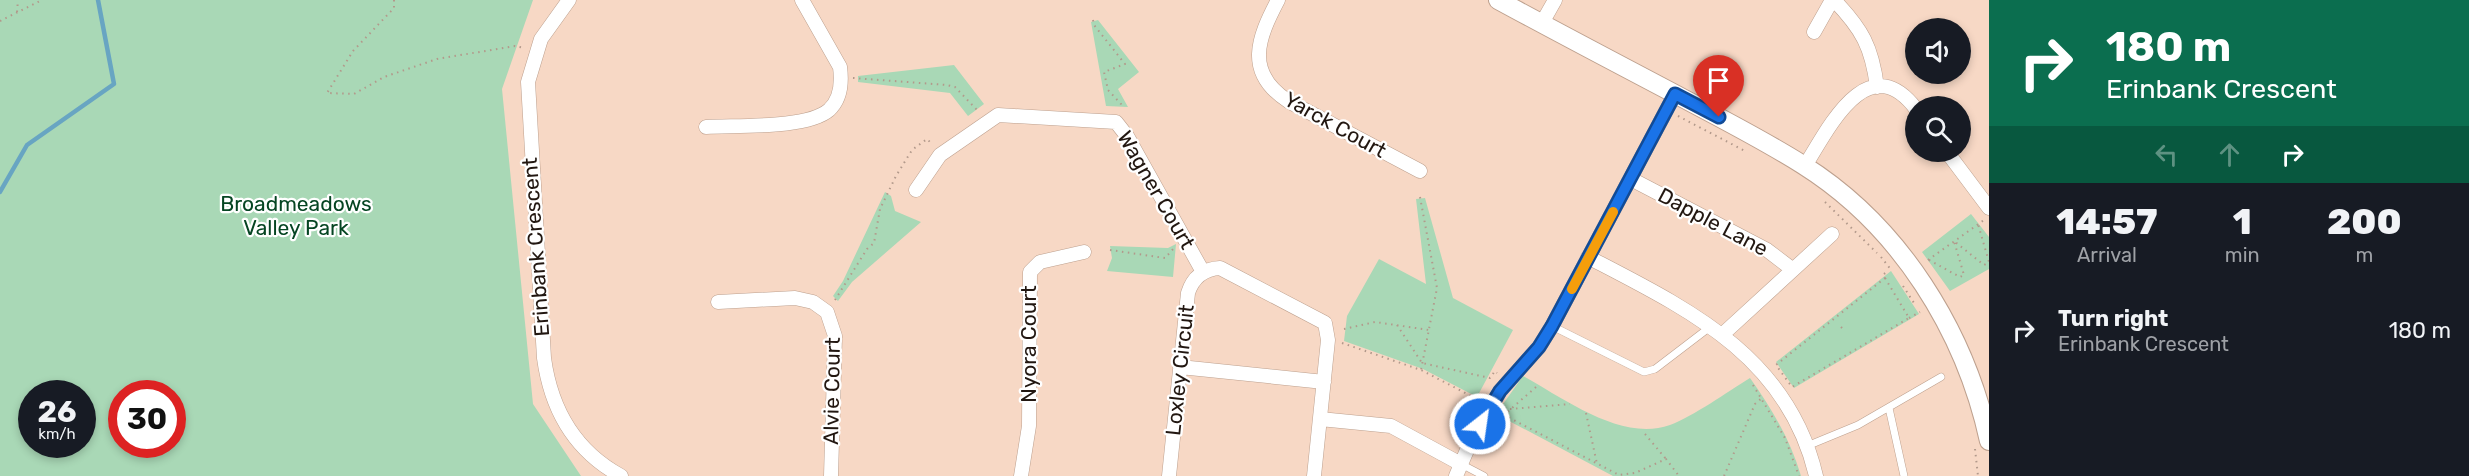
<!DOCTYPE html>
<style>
body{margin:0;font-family:Rubik,sans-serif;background:#242831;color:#f1f3f6;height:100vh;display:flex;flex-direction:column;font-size:22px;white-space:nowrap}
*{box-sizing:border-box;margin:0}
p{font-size:20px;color:#9ea1a6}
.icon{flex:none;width:33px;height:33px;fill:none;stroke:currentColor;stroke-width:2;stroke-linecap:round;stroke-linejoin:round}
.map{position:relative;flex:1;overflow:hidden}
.side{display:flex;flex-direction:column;background:#171b24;width:480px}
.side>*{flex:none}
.guide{background:#0b6e4f;color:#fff;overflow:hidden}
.controls{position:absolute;left:1905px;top:18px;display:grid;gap:12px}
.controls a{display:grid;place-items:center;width:66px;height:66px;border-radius:50%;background:#171b24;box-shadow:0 3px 9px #0003;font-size:30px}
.speed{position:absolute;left:18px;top:380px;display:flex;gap:12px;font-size:30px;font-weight:700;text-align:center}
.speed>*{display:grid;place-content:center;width:78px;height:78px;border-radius:50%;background:#171b24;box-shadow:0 3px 9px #0003;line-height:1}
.speed small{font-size:15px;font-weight:400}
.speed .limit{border:9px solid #d22;background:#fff;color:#111}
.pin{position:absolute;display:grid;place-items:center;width:51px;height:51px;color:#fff;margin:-62px -26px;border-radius:50% 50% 50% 0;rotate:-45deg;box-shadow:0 0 6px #0007}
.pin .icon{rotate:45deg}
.me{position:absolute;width:66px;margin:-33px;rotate:30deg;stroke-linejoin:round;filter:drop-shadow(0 0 4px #0008)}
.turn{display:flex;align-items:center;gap:21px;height:126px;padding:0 18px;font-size:27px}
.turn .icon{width:78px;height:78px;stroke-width:2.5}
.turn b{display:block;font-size:42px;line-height:51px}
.lanes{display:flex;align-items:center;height:57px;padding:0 18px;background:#0003;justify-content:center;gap:30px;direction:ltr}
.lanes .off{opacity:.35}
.eta{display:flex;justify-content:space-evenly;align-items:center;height:102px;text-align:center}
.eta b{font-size:36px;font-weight:800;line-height:42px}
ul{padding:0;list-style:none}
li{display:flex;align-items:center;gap:18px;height:90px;padding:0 18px}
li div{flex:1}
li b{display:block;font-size:22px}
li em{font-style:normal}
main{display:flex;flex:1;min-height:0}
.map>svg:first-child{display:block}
.green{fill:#a9d8b6;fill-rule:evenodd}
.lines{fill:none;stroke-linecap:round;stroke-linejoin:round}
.stream{stroke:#68a5c2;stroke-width:4.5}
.service-casing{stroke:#bda08e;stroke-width:8}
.minor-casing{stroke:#bda08e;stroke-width:15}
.tertiary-casing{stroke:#bda08e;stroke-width:20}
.path{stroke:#b2998b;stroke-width:2;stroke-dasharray:1.5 4.5;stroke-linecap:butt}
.service{stroke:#fff;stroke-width:7}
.minor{stroke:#fff;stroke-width:14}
.tertiary{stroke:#fff;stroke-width:18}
.route-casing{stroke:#114b97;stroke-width:15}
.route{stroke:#1a73e8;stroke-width:10}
.slow{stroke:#f59e0b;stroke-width:10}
.labels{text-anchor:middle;stroke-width:4.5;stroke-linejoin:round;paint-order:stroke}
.street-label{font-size:21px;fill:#221711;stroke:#fff}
.park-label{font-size:21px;fill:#054522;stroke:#fff}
</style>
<main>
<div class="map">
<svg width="1989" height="476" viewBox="0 0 1989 476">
<rect width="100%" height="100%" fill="#f7d8c5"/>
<path class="green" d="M0,0h533l-31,89 31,315 48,72h-581zM32,393h50v51h-50zM122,393h50v51h-50z
M1098,20l41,52 -21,17 10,18 -22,-1 -15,-84z
M954,65l30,39 -16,12 -18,-23 -92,-11v-6z
M885,192l6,4 4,15 26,11 -69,60 -14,19 -5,-5 10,-15z
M1425,198l28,100 60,32 -36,67 -54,-28 -79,-28 3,-25 32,-57 47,25 -10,-85z
M1971,214l18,23v32l-39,22 -28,-39z
M1176,244l-3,33 -66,-6 5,-13 -2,-12 58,2z
M1891,271l28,43 -125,74 -18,-26z
M1523,376c42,23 98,66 147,49 24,-9 57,-33 80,-47 22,31 40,61 51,98h-188l-117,-62z"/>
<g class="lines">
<path class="stream" d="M0,192l27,-47 87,-61 -16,-84"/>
<g class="service-casing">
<path id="service" d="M1552,326l92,46 11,-3 55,-42
M1889,408l15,68
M1807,446l51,-21 83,-48
M1461,464l23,12"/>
</g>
<g class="minor-casing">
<path id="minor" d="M569,0l-28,39 -13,43 16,276c7,51 31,93 77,118
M1278,0c-20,38 -34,72 10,101l132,70
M1834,0c28,29 38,47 43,87
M1542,23l13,-23
M1814,32l18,-32
M706,127c30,-2 101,2 123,-17 12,-11 13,-28 11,-43l-38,-67
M1947,152l42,56
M1805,166c23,-37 63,-120 111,-57
M1631,179l136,71 25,19
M916,190l24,-35 58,-40 118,7 11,14 76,136
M1588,257c100,52 200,99 228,219
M718,302l77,-4 18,4 14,10 8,24 -4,140
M1723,334l109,-100
M1180,367l144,15
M1320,419l71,7 70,38
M1021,476l8,-50 1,-154 10,-10 44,-10
M1169,476l19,-183c5,-16 16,-24 32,-25l105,55 3,17 -14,136
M1456,476l14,-33 30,-52 39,-44 13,-21 123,-232"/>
</g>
<g class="tertiary-casing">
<path id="tertiary" d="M1498,0c59,32 118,63 177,94 43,23 87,45 128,71 97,61 162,166 186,276"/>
</g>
<path class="path" d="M394,0v8l-41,43 -26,42 27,1 30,-17 53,-18 78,-13 9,2
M17,12l1,-12
M1093,20l1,5 31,39 -21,8 4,18 13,14 1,5
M0,21l42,-21
M853,78l94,7 8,2 23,24
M1678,116l67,35
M1420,197l17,91 -16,82
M1825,202l52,51
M1110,250l55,8 9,-10
M1881,257l11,14
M1928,260l56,-40
M1929,260l31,17 4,-2 -10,-34 30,24 5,-3 -11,-38
M1884,274l4,-3
M1885,278l24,40 -117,69 -16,-22z
M1903,286l11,17
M835,300l32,-51 7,-6 6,-34 16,-33 16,-26 15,-11 5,5
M1909,318l11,-6
M1397,325l25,38 68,15 5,-7 2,2
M1841,327l3,3
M1344,329l31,-7 54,8
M1342,343l79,27 56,29
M1753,385l32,53 14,38
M1536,387l-32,28 115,60 16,-2 31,-14 13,17
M1510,409l60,-5
M1586,413l11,51
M1645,434l21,25
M1975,449l3,27
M1724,476l31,-72 7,-6"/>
<use href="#service" class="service"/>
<use href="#minor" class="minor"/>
<use href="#tertiary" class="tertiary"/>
</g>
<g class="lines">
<g class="route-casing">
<path id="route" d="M1480,424l20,-33 39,-44 13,-21 123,-232 44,23"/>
</g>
<use href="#route" class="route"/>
<path class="slow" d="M1572,289l41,-77"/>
</g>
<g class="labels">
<g class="street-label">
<text transform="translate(1335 125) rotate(29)" y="7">Yarck Court</text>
<text transform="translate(1156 190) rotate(60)" y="7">Wagner Court</text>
<text transform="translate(1713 222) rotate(28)" y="7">Dapple Lane</text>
<text transform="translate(536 247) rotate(-94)" y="7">Erinbank Crescent</text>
<text transform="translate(1029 344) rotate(-90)" y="7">Nyora Court</text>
<text transform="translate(1180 370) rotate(-84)" y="7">Loxley Circuit</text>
<text transform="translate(832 391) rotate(-89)" y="7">Alvie Court</text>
</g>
<g class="park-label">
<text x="296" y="211">Broadmeadows<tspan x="296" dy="24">Valley Park</tspan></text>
</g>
</g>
</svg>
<div class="controls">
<a><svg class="icon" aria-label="sound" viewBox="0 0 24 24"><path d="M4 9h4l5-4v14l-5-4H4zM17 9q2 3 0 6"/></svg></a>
<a><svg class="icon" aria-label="search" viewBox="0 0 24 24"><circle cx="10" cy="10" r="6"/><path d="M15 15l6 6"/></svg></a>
</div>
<div class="speed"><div>26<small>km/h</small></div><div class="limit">30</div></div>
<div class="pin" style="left:1719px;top:117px;background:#d93025"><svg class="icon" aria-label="arrive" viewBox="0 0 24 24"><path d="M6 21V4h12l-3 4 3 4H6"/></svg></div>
<svg class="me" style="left:1480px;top:424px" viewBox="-20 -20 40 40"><circle r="17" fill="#1a73e8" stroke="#fff" stroke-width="3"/><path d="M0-11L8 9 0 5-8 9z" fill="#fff"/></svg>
</div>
<section class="side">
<div class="guide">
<div class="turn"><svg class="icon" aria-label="right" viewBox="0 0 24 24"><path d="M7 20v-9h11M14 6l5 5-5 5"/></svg><div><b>180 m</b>Erinbank Crescent</div></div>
<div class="lanes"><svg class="icon off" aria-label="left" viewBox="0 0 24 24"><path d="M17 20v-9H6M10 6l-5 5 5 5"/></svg><svg class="icon off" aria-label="ahead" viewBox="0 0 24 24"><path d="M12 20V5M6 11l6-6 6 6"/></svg><svg class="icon" aria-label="right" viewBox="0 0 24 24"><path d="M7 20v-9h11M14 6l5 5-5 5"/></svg></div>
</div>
<div class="eta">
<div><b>14:57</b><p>Arrival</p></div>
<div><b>1</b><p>min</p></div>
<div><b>200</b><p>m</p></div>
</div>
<ul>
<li><svg class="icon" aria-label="right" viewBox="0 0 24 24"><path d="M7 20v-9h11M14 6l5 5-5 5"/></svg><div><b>Turn right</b><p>Erinbank Crescent</p></div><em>180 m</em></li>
</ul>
</section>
</main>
